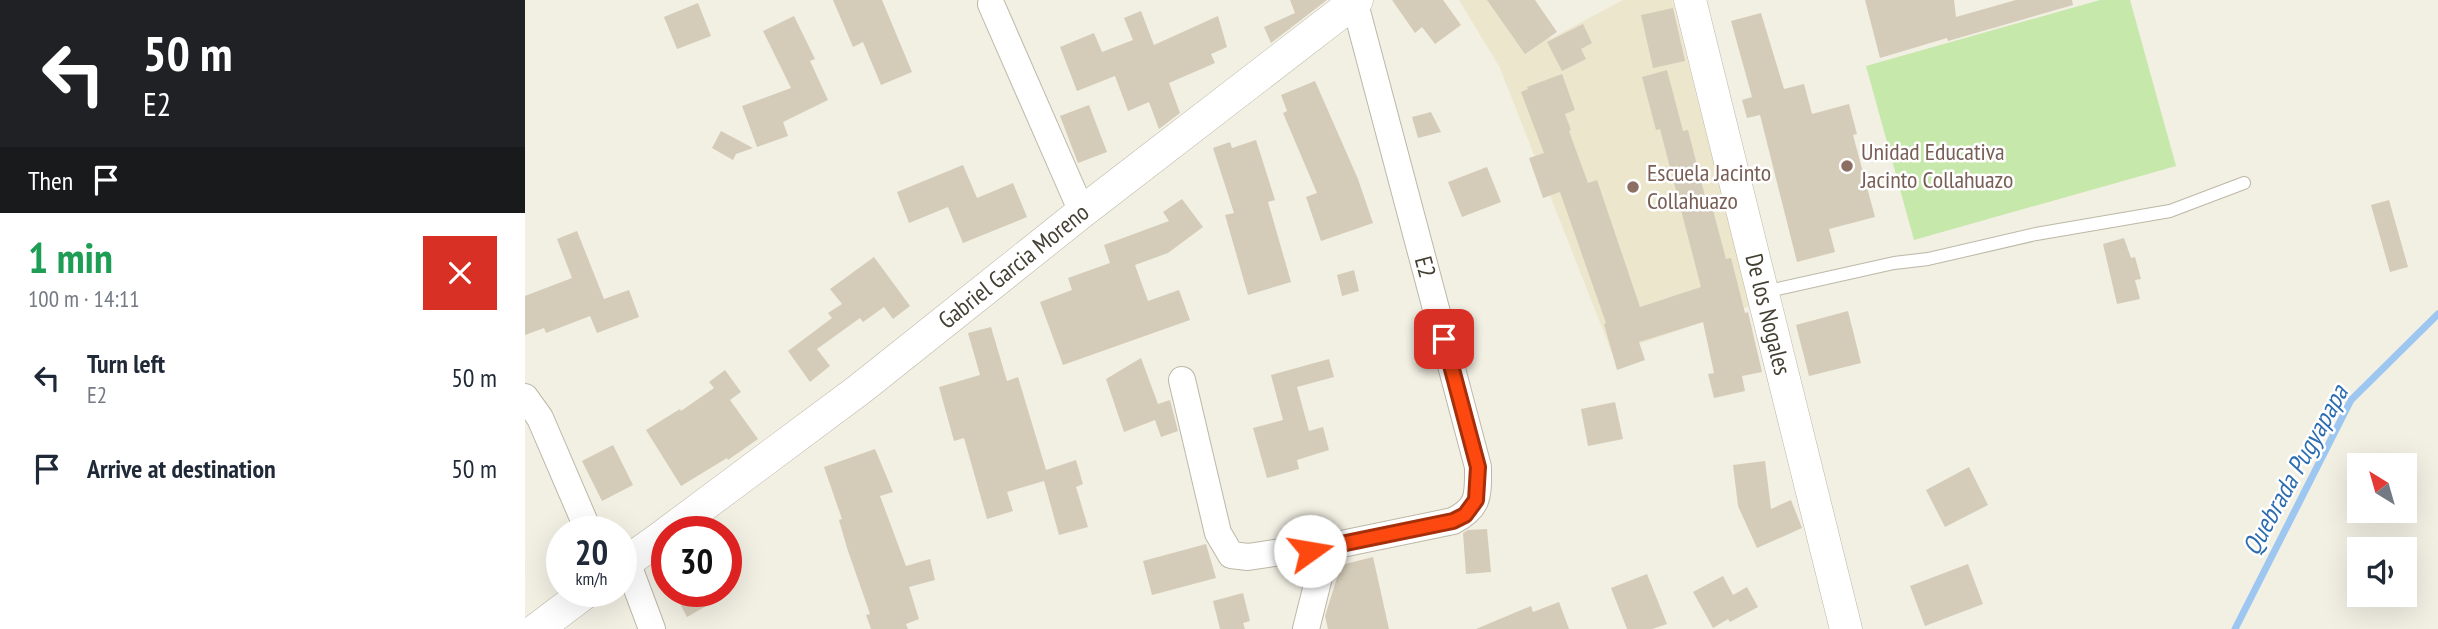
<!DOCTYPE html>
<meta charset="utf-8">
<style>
body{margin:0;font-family:"PT Sans Narrow",sans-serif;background:#f2f2f3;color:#1f2937;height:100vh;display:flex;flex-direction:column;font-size:26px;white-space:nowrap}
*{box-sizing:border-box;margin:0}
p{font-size:23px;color:#747a83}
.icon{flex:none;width:38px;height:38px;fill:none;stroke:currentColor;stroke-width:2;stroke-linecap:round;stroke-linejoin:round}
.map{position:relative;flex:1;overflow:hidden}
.sheet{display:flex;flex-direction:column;background:#fff;width:525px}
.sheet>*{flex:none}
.hud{background:#202124;color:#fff;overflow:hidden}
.needle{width:46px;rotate:323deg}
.buttons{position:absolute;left:1822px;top:453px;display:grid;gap:14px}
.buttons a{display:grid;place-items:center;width:70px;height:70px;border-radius:0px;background:#fff;box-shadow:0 7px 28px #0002;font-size:35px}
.speed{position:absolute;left:21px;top:516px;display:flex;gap:14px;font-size:35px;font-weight:700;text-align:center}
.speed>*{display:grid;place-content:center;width:91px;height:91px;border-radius:50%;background:#fff;box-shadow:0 7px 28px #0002;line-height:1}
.speed small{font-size:18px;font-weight:400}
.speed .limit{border:10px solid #d22;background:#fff;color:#111}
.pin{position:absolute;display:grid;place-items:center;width:60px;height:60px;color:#fff;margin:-30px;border-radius:14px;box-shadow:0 4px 10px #0006}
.me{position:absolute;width:77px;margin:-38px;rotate:77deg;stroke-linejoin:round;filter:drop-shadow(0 0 5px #0008)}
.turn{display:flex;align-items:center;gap:24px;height:147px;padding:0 28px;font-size:32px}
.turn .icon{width:91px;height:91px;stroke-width:2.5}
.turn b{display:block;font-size:49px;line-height:60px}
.then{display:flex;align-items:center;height:66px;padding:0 28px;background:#0003;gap:14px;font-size:26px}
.round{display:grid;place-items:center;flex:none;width:74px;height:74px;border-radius:0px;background:#f2f2f3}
.headline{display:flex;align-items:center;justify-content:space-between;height:119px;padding:0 28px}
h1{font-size:42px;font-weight:700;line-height:52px;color:#1e9e55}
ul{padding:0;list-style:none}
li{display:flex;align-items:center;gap:21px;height:91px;padding:0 28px}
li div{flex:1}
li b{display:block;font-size:26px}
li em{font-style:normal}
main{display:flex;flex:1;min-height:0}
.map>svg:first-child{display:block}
.education{fill:#ece6cd}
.green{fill:#c7e8ab}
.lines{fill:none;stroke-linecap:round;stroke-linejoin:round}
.stream{stroke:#9dc7f1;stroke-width:7}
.building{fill:#d4ccb9}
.service-casing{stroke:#bdb7a6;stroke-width:14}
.minor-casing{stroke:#bdb7a6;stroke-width:28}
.tertiary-casing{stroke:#bdb7a6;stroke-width:33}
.service{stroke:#fff;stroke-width:12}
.minor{stroke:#fff;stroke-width:26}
.tertiary{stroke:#fff;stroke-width:32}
.route-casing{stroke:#a42f0a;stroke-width:18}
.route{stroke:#fd480f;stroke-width:12}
.education-dot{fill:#8d6e63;stroke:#fff;stroke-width:2.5}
.labels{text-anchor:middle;stroke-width:5;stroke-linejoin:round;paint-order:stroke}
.education-label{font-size:24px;fill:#785e54;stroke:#fff;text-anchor:start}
.street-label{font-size:24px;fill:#443f33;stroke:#fff}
.water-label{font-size:26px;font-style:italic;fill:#2c6cb1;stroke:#fff}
</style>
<main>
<section class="sheet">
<div class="hud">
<div class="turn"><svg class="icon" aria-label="left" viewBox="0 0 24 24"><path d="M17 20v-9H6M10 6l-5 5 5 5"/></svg><div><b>50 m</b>E2</div></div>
<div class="then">Then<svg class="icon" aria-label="arrive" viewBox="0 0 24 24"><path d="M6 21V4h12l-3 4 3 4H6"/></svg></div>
</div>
<div class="headline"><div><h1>1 min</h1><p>100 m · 14:11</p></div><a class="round" style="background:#d93025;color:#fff"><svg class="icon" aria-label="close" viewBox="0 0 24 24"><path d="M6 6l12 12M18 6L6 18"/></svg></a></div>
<ul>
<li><svg class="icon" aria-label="left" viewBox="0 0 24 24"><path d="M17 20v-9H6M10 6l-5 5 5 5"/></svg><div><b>Turn left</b><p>E2</p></div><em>50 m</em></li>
<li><svg class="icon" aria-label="arrive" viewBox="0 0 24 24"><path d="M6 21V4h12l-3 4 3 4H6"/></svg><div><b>Arrive at destination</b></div><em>50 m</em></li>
</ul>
</section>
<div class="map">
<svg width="1913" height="629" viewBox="0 0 1913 629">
<rect width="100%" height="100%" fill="#f2efe3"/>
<path class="education" d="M934,0h66l25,39 73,-39h49l78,306 -138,47 -112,-285z"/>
<path class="green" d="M1575,0h30l46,166 -262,74 -48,-174z"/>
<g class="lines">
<path class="stream" d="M1710,629l116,-229 87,-86"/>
</g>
<path class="building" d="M308,0h49l30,72 -31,13 -18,-43 -10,5z
M765,0h37l-56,43 -7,-16 31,-14z
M867,0h51l18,25 -26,19 -13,-17 -7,6z
M962,0h48l22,32 -32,22z
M1340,0h89l2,17 60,-17h56l1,5 -125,36 -1,-3 -67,20z
M173,3l13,33 -34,13 -13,-32z
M1148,8l12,53 -32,7 -12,-53z
M616,11l13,34 64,-29 9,31 -16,7 4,9 -46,20 11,30 -21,16 -10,-27 -21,9 -13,-35 -38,15 -17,-44 34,-14 8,19 31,-12 -9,-22z
M1236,13l23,76 20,-5 8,30 37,-10 8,30 -4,1 22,82 -46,12 6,23 -38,10 -37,-147 -13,3 -5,-18 10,-3 -21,-76z
M269,16l21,43 -5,2 18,39 -45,22 5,14 -31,11 -15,-41 49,-18 -28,-57z
M1058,24l9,19 -11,6 5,10 -24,12 -15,-29z
M1142,70l16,61 5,-1 17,66 4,-1 17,64 5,-1 14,55 3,-1 14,60 -20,4 3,15 -31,7 -6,-24 6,-1 -11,-51 -64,20 6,18 -28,10 -13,-46 2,-1 -46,-131 -17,6 -14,-40 15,-5 -23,-61 7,-3 -1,-2 35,-13 13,36 -10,4 6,16 -2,1 19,52 9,-3 43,127 61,-20 -41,-158 -4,1 -14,-53z
M790,81l43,98 15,44 -52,18 -15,-44 11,-4 -34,-80 4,-2 -6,-16z
M564,105l18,47 -29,11 -18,-47z
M906,112l10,20 -23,6 -6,-21z
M196,131l32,17 -17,6 -3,6 -21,-12z
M731,140l19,60 -7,2 23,80 -43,13 -23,-80 9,-2 -21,-65 17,-6 2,6z
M438,165l14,33 36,-15 14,34 -64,26 -15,-36 -39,16 -12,-31z
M962,167l14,35 -39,15 -14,-35z
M657,199l21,28 -35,26 -33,12 13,36 31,-11 11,30 -127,45 -23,-63 32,-12 -4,-12 42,-15 -6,-18 65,-24 -6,-9z
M1864,200l19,67 -18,5 -19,-67z
M52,231l27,68 25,-9 10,27 -42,16 -7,-17 -44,17 -2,-5 -19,7v-39l47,-18 -15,-39z
M1599,238l7,20 4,-1 6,22 -6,1 5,19 -23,5 -14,-60z
M349,257l36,49 -17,13 -9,-12 -21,15 -3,-4 -43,31 13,17 -20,16 -22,-31 44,-33 -4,-5 14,-9 -12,-15z
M829,270l5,21 -17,5 -5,-21z
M1323,311l13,52 -52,13 -13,-51z
M466,327l16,54 11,-4 28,93 30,-10 7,24 -7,3 12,40 -29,8 -15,-54 -37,11 6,19 -26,8 -23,-81 -10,3 -15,-54 41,-12 -12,-42z
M616,358l17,46 12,-4 8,31 -17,6 -6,-17 -31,12 -18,-53z
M804,359l5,18 -37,10 12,44 14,-4 6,23 -32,10 2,9 -32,9 -14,-50 30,-8 -12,-45z
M200,370l16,22 -11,8 28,39 -30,21 -1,-2 -46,28 -35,-56 34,-21 1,2 33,-23 -5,-6z
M1090,402l8,37 -35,7 -7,-37z
M88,445l20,40 -31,16 -20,-40z
M350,449l18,43 -13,4 26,70 24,-7 5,21 -26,7 10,32 -13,5 2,5h-37l-5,-14 4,-1 -23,-66 -8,-28 3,-1 -18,-52z
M1240,461l6,48 20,-9 11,28 -45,20 -19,-42 -5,-41z
M1444,467l19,38 -43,22 -19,-37z
M962,529l4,43 -25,2 -3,-41 5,-3z
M681,544l10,34 -64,17 -9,-34z
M848,557l16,72h-61l-3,-13 16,-51z
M1443,564l15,40 -58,22 -15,-40z
M1122,574l20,50 -15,5h-25l-16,-41z
M1198,576l10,19 14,-8 11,20 -28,15 -2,-3 -15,9 -20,-36z
M152,592h54l-44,25 -9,-17 3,-2z
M718,593l7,28 -7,2 2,6h-25l-7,-28z
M1034,602l10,27h-93l55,-23 2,6z"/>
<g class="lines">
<g class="service-casing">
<path id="service" d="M1239,292l130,-29 34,-4 108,-25 134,-23 74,-28"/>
</g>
<g class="minor-casing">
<path id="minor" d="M466,4l91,208
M657,380l36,153 13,22 17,2 46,-7 31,3
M0,397l15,21 49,114
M102,562l25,67
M781,629l19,-76 7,-7 121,-25c27,-14 25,-26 25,-54l-124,-467"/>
</g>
<g class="tertiary-casing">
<g id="tertiary">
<path id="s1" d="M1165,0l156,629"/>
<path id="s2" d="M143,532l192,-143 222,-177 275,-212"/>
<path d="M96,566l46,-33"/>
<path d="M12,629l49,-37"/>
</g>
</g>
<use href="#service" class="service"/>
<use href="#minor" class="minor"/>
<use href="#tertiary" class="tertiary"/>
</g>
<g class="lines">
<g class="route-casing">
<path id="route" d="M785,551l15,2 7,-7 9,-2 112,-23 12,-6 11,-15 2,-33 -34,-128"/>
</g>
<use href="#route" class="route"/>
</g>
<g class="education-dot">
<circle cx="1322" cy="166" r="7"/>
<circle cx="1108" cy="187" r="7"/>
</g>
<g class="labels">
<g class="education-label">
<text x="1336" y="160">Unidad Educativa<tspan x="1336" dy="28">Jacinto Collahuazo</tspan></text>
<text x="1122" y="181">Escuela Jacinto<tspan x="1122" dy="28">Collahuazo</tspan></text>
</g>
<g class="street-label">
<text dy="8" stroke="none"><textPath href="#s2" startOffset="436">Gabriel Garcia Moreno</textPath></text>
<text transform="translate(900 267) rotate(75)" y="8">E2</text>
<text dy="8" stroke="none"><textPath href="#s1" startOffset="324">De los Nogales</textPath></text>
</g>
<g class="water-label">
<text transform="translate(1770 470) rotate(-61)" y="9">Quebrada Pugyapapa</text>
</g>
</g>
</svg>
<div class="buttons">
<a><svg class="needle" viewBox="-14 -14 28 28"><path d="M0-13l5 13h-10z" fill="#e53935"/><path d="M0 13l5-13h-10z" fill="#747a83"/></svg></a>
<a><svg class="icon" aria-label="sound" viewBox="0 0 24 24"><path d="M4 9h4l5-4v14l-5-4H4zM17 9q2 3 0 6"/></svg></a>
</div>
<div class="speed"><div>20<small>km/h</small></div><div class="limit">30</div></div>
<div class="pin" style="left:919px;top:339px;background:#d93025"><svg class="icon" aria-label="arrive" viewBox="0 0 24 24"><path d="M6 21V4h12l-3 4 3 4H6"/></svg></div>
<svg class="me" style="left:785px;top:551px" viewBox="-20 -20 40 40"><circle r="19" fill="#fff"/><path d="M0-13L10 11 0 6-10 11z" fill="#fd480f"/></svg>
</div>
</main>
